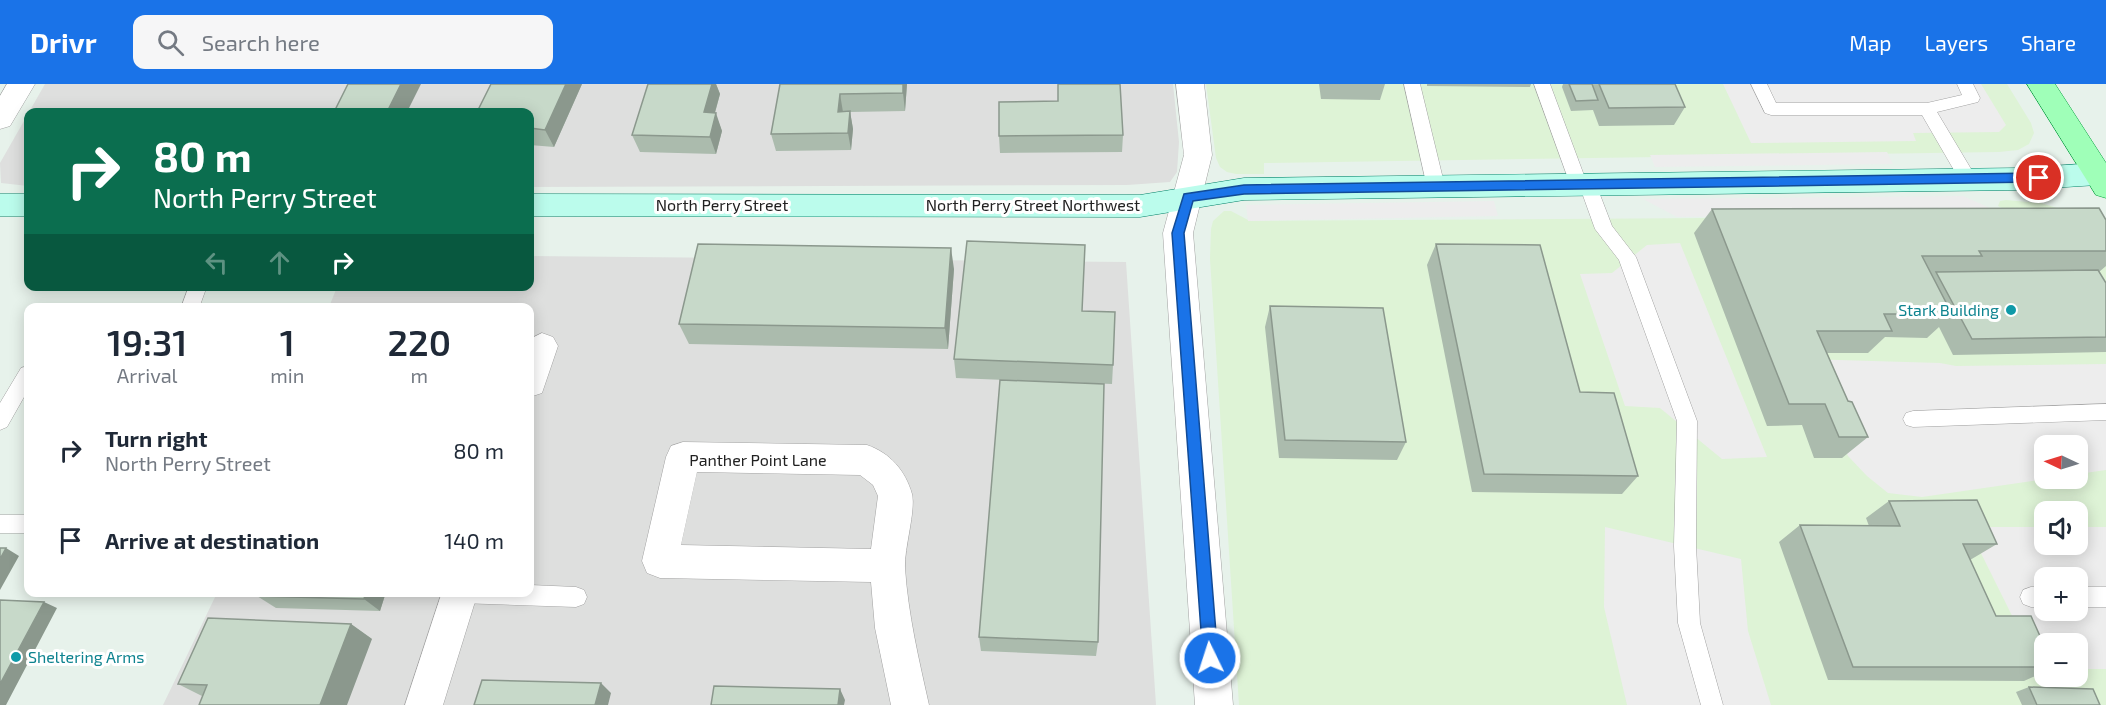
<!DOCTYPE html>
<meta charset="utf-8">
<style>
body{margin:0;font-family:"Exo 2",sans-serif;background:#f6f6f7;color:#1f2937;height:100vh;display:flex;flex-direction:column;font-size:22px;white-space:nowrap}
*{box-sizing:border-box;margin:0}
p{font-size:20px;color:#747a83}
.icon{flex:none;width:33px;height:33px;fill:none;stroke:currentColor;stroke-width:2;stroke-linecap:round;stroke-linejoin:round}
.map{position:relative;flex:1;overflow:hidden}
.side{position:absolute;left:24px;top:219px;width:510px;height:294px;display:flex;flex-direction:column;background:#fff;border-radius:12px;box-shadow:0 3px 15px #0003}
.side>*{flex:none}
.guide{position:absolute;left:24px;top:24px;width:510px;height:183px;border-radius:12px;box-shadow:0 3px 15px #0003;background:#0b6e4f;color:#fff;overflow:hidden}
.needle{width:39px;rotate:274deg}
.controls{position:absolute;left:2034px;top:351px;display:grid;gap:12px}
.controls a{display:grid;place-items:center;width:54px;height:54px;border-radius:12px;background:#fff;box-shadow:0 3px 15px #0003;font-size:30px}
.pin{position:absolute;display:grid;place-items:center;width:51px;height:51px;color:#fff;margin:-26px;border:3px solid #fff;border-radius:50%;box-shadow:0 2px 6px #0007}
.me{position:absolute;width:66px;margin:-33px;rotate:356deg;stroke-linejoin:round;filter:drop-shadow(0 0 4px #0008)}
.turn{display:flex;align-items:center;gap:21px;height:126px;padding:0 30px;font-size:27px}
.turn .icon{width:78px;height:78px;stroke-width:2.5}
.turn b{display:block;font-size:42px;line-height:51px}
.lanes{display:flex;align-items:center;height:57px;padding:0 30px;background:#0003;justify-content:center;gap:30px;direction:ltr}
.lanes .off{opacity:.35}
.eta{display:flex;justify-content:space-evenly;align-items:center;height:102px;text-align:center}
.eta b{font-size:36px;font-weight:600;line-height:42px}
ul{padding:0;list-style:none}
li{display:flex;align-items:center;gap:18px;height:90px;padding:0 30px}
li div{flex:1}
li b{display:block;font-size:22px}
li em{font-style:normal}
header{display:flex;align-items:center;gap:36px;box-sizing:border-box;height:84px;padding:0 30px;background:#1a73e8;color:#fff}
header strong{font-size:28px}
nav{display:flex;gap:33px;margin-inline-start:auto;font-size:21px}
.search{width:420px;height:54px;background:#f6f6f7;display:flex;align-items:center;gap:15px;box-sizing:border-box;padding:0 21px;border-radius:12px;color:#747a83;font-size:22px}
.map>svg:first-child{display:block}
.residential{fill:#dedfde}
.commercial{fill:#def3d6;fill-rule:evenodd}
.parking{fill:#ededed;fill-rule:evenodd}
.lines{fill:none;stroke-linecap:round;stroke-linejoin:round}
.lane-casing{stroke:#a2a2a2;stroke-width:1}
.street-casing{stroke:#a2a2a2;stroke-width:1}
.secondary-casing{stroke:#008067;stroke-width:1}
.primary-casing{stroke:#009e3a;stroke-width:1}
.lane{fill:#fff;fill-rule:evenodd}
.street{fill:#fff;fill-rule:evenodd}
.secondary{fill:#bbfcec;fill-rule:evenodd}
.primary{fill:#9fffb8;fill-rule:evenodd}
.wall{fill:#abbbad}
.shaded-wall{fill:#8b988d}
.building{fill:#c7d9c9;stroke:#8b988d;stroke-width:1.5}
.route{fill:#1a73e8;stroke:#114b97;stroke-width:1.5}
.culture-dot{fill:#0f9aa8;stroke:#fff;stroke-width:2}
.labels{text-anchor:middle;stroke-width:6;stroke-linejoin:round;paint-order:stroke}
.street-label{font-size:16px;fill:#212121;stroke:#fff}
.culture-label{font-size:16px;fill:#0d838f;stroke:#fff;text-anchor:end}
</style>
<header>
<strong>Drivr</strong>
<div class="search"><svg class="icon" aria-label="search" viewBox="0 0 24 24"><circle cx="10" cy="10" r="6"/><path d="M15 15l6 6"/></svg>Search here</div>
<nav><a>Map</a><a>Layers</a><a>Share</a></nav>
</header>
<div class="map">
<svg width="2106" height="621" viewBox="0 0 2106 621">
<rect width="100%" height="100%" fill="#e7f2eb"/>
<path class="residential" d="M45,0h1128l6,58 -2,30 -7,10 -43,3 -597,2v-75h-502v74l-27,-3 -1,-20z
M530,172l596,6 30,443h-993l54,-112 313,-1v-284l-201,-1 8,-20 193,-1z"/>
<path class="commercial" d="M1206,0h801l24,39 3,10 -5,11 -11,6 -19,2 -735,11v11h-28l-9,-2 -7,-5 -4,-9z
M2006,116l35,3 29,9 36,31v462h-867l-29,-446 1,-30 2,-8 11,-10h7l19,10 767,-5 -19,-10 2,-5zM2044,362h34v32h-34zM2044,428h34v32h-34zM2044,494h34v32h-34zM2044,560h34v32h-34z"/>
<path class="parking" d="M1723,0h258l25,41 -7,7 -86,1 3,8 -165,2z
M1887,68l6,12 -238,3 -5,-12z
M1963,112l38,17 -324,4 -34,-18z
M1494,117l4,15 -250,5 -2,-16z
M1680,159l87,214 -45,2 -62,-51 -35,-2 -45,-132 32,-1 35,-28z
M1805,275l135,4 16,3 150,-2v106l-28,4v-28h-34l2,33 -124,18 -34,-4 -21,-17 -19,-20z
M1605,443l136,32 7,72 23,74h-144l-23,-98z
M1968,443h76v17h34v-17h28v142h-28v-25h-34v26h-5zM2044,494h34v32h-34z"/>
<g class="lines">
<g class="lane-casing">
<path id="lane" d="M1404,0h16l25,103 -3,5 -6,2 -6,-2 -3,-5z
M1534,0h16l35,94 9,1 18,47 24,31 61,164 -1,125 4,77 23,82h-22l-23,-82 -4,-77 3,-125 -58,-161 -24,-31 -14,-39 -8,-1 -3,-5z
M1751,0h16l9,19h151l35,-8 -5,-11h16l7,14 -2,4 -41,10 40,67 -3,5 -6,1 -6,-1 -40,-69h-151l-6,-2z
M189,202h18l-8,22h-18z
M28,282v24l-21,37 -7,3v-27l21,-35z
M2106,320v16l-193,7 -7,-2 -3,-6 3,-6 7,-2z
M0,431h28v18h-28z
M530,501l46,2 8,3 3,7 -3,7 -8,3 -116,-4 -8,-3 -3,-7 81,-1z
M2031,503h13v20h-13l-8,-3 -3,-7 3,-7z
M2078,503h28v20h-28z"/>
</g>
<g class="street-casing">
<path id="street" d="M7,0h28l-25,42 -10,3v-33z
M1176,0h28l8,71 -19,78 40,472h-38l-32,-472 21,-78z
M542,249l11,4 5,9 -16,47 -12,4v-58z
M683,358l184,3c23,8 38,25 45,49 4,17 -8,54 -7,74 3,46 14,92 24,137h-38l-16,-77 -4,-46 -211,-4 -13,-5 -5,-12 24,-104 5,-11zM697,388l163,3 13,10 5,11 -7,53 -190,-4z
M442,508h36l-35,113h-38z"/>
</g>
<g class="secondary-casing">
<path id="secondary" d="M2097,79l9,3v16l-9,3 -78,5 -775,10 -104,17 -610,-1v-22l610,1 104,-17 775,-10z
M0,110h28v22h-28z"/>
</g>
<g class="primary-casing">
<path id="primary" d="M2027,0h28l51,79v35l-10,-3z"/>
</g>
<use href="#lane" class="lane"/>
<use href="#street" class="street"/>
<use href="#secondary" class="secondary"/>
<use href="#primary" class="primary"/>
</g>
<path class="wall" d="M582,0l-28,63 -24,-2v-33z
M648,0h68l4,10 -5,19 7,18 -6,23 -76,-2 -8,-17z
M780,0h127l-2,27 -55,1 3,17 -2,21 -75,1 -5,-17z
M1058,0l65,51 -1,17 -122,1 -1,-17 59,-35z
M1319,0h66l-5,16 -59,-1z
M1427,0h104l-1,3 -103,-1z
M1563,0h112l10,23 -11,18 -75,1 -6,-16 -22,1 -9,-24z
M1712,125l394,11v46l-7,6 7,11v69l-153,3 -14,-28 -12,11 -42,-1 -17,16h-41l21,48 20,36 -26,21h-28l-12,-33 -35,1 -73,-193z
M1436,160l144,148 58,84 -16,18 -150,-2 -45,-227z
M954,185l-6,80 -259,-5 -10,-20z
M1270,222l136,136 -9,18 -118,-2 -14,-131z
M1082,227l31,54 -1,19 -156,-6 -2,-19z
M1889,417l108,43 -27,16 26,56 48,29v27l-20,9 -196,-1 -49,-138 21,-17 69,1 -3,-8z
M386,508l-6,19 -104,-3 -19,-12z
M351,540l21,15 -170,57 -24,-12z
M979,553l119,5 -2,14 -115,-5z
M2029,603l71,18h-78l-6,-13z"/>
<path class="shaded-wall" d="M401,0h20l-14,28h-20z
M566,0h16l-28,63 -9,-17z
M712,0h4l4,10 -10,36 -6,-18z
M903,0h4l-2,27 -2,-18z
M840,10l3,18h-5z
M850,27l3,18 -2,21 -3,-17z
M716,29l6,18 -6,23 -6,-17z
M951,164l3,21 -6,80 -3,-21z
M6,464l13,8 -19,34v-31z
M366,508h20l-6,19 -16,-12z
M44,518l13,6 -51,97h-6v-21z
M351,540l21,15 -25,66h-27z
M601,599l10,10 -3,12h-13z
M840,605l5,11 -1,5h-6z"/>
<path class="building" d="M348,0h53l-14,28h-53z
M491,0h75l-21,46 -15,-2v-16h-53z
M648,0h64l-8,28 12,1 -6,24 -78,-2z
M780,0h123v9l-63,1 -2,18 12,-1 -2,22 -77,1z
M1058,0h62l3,51 -124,1v-34l59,-1z
M1569,0h23l6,16 -22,1z
M1599,0h76l10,23 -76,1z
M2099,124l7,12v31h-127l3,5h-60l30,58h-68l8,17h-75l31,70 4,1 16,35h-29l-14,-33h-36l-77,-195z
M967,157l118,4 -3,66 33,1 -2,53 -159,-6z
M698,160l253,4 -6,80 -266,-4z
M1436,160l104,1 40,147 34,1 24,83 -154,-2z
M2098,186l8,13v54l-134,2 -36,-67z
M1270,222l113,2 23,134 -121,-2z
M1000,296l104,4 -6,258 -119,-5z
M1977,416l20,44h-34l33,72h35l13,29v22h-191l-53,-142 100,1 -11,-25z
M0,464h6l-6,11z
M259,508h107l-2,7 -107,-3z
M0,516l44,2 -44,82z
M208,534l143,6 -31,81h-121l8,-20 -29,-1z
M482,596l119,3 -6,22h-121z
M714,602l126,3 -2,16h-127z
M2029,603l64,2 7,16h-63z"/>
<path class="route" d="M2039,89l6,5 -6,4 -795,12 -51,7 -9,32 34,425 -2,5 -6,2 -5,-2 -2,-5 -31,-425 12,-39 60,-9z"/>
<g class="culture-dot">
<circle cx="2011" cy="226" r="6"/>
<circle cx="16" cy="573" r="6"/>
</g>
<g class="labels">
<g class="street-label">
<text x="722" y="127">North Perry Street</text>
<text x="1033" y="127">North Perry Street Northwest</text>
<text x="758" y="382">Panther Point Lane</text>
</g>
<g class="culture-label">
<text x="1999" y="232">Stark Building</text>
<text x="28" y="579" text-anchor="start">Sheltering Arms</text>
</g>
</g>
</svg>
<div class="controls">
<a><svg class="needle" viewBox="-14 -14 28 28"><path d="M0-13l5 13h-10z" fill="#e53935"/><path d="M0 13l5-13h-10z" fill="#747a83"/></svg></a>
<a><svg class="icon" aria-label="sound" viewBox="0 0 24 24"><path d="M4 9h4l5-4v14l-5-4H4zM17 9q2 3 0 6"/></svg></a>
<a>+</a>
<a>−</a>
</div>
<div class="pin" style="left:2039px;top:94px;background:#d93025"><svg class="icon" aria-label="arrive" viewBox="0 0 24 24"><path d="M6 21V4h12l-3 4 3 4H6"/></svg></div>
<svg class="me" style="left:1210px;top:574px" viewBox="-20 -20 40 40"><circle r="17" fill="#1a73e8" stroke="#fff" stroke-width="3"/><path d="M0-11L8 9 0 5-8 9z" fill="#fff"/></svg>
<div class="guide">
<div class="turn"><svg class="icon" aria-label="right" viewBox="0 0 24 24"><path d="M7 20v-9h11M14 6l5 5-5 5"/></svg><div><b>80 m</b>North Perry Street</div></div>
<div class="lanes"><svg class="icon off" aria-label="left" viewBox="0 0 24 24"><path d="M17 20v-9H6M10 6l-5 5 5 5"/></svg><svg class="icon off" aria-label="ahead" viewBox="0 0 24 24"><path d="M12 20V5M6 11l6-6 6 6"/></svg><svg class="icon" aria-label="right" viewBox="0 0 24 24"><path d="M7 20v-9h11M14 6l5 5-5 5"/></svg></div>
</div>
<section class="side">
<div class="eta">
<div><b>19:31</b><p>Arrival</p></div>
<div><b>1</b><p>min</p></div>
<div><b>220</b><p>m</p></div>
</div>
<ul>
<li><svg class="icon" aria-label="right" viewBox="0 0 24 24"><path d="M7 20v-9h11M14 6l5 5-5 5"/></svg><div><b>Turn right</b><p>North Perry Street</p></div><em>80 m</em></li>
<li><svg class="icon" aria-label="arrive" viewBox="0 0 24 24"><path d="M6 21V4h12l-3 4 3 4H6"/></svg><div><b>Arrive at destination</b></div><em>140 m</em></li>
</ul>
</section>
</div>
